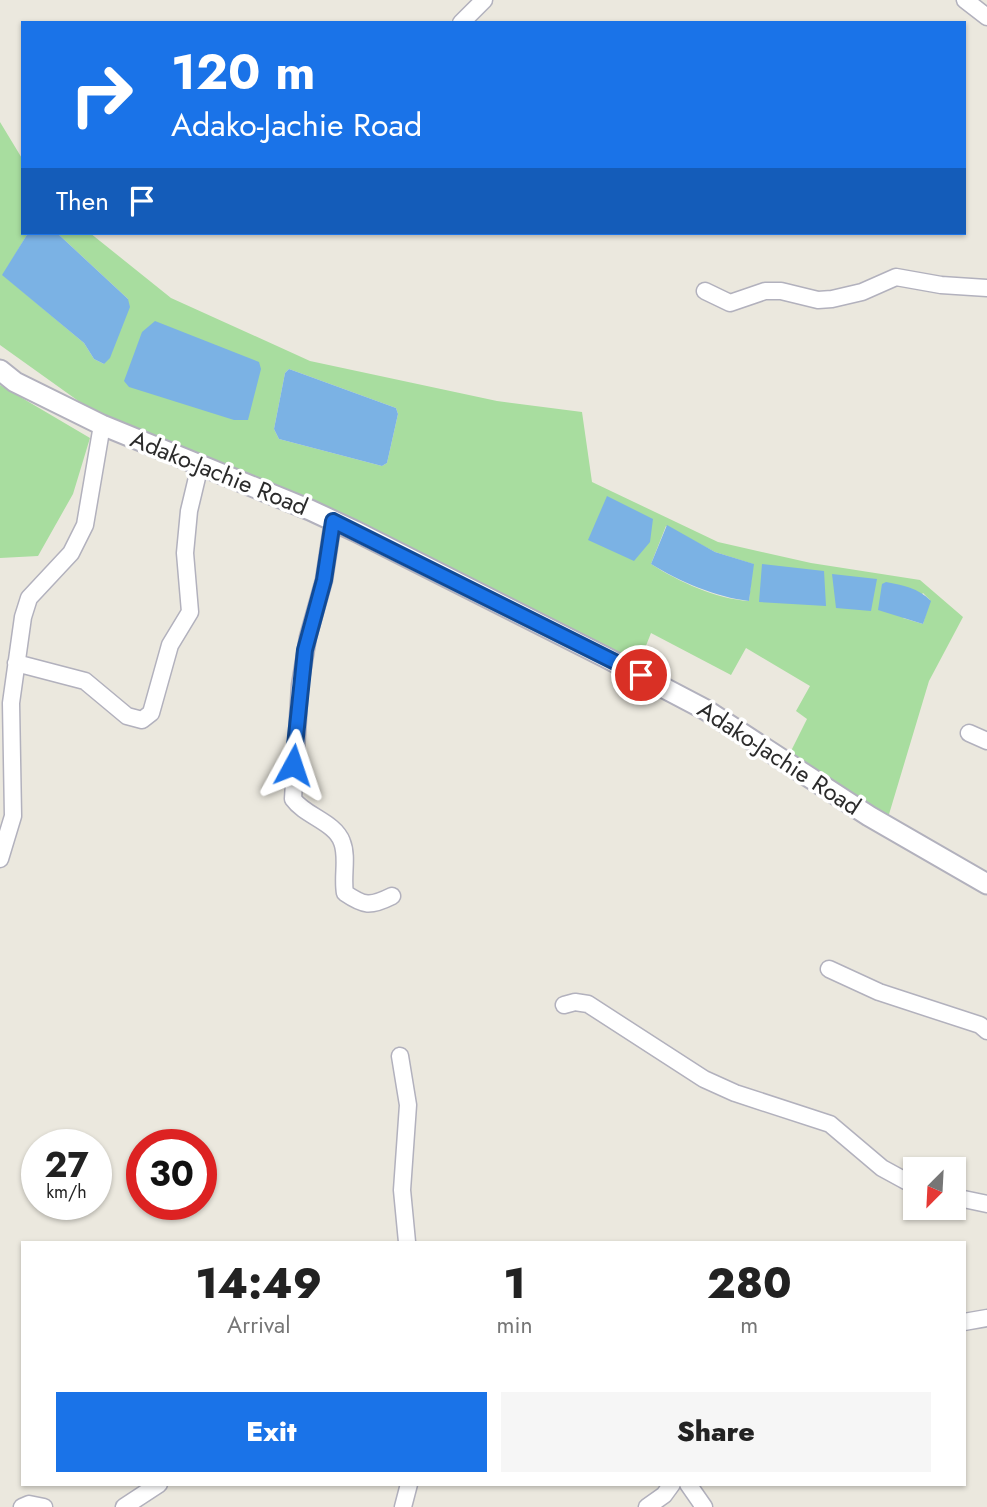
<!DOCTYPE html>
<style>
body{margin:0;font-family:Jost,sans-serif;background:#f6f6f6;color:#222;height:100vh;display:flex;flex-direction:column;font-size:26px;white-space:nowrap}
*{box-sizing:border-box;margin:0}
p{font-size:23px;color:#767676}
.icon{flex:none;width:38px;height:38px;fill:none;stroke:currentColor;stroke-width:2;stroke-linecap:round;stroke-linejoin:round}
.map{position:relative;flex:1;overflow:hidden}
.details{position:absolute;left:21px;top:1241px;width:945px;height:245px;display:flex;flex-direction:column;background:#fff;border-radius:0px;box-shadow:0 2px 5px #0004}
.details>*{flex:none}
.top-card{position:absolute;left:21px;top:21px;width:945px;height:214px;border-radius:0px;box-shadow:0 2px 5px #0004;background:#1a73e8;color:#fff;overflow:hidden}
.needle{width:46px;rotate:204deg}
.controls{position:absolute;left:903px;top:1157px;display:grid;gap:14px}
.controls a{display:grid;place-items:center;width:63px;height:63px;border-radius:0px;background:#fff;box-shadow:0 2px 5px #0004;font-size:35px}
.speed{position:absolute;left:21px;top:1129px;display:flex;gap:14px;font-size:35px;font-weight:700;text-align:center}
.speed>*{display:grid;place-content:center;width:91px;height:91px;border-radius:50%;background:#fff;box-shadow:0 2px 5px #0004;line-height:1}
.speed small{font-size:18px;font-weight:400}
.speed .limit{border:10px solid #d22;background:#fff;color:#111}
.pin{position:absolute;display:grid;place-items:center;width:60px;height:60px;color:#fff;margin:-30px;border:4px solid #fff;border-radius:50%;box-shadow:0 2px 7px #0007}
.me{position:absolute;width:77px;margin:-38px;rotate:5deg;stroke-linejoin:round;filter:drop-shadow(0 0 5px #0008)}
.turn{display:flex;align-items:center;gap:24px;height:147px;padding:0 35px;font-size:32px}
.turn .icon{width:91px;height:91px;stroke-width:2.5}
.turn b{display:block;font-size:49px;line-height:60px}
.then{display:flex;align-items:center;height:66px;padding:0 35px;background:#0003;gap:14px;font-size:26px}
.eta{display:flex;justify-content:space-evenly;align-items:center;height:119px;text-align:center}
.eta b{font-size:42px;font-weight:800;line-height:49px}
.button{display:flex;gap:14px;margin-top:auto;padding:14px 35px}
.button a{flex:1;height:80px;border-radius:0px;background:#1a73e8;color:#fff;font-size:28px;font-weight:800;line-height:80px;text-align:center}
.button a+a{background:#f6f6f6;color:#222}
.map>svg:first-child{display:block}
.green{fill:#a8dd9f;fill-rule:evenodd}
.water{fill:#7bb2e4}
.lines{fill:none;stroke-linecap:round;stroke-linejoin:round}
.minor-casing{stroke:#b2b1bd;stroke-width:19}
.tertiary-casing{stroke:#b2b1bd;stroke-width:23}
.minor{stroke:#fff;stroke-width:16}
.tertiary{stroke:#fff;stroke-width:19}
.route-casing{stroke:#114b97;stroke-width:18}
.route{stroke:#1a73e8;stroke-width:12}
.labels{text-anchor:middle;stroke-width:7;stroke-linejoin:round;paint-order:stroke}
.street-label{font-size:24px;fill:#2b2b2b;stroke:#fff}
</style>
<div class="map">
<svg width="987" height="1507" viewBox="0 0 987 1507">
<rect width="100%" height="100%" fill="#ebe8de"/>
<path class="green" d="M0,122l23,38v73h5l-25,42 81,68 10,16 10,5 24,-65 -71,-66h33l81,65 139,63 187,40 85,11 10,70 126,60 93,21 109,17 43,37 -34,64 -42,140 -99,-64 19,-38 -11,-8 14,-25 -64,-38 -15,27 -80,-42 -13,33 -547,-256 -91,-65zM289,369l107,39 2,6 -11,49 -5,3 -103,-27 -5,-10 11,-56zM666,526l49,26 38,12 -4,37c-32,-2 -70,-19 -98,-37zM923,593l7,7 -7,24 -20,-6z
M0,385l90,53 -17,56 -35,62 -38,2z"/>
<path class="water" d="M28,233h29l71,66 2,8 -20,51 -6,6 -10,-5 -10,-16 -82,-68z
M155,321l104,41 2,7 -13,51h-14l-105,-33 -5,-6 18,-49z
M289,369l107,39 2,6 -11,49 -5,3 -103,-27 -5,-10 11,-56z
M607,496l46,23 -3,23 -16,19 -46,-21z
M667,525l48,27 39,12 -5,37c-33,-4 -69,-19 -98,-37z
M762,564l62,7 2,35 -67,-4z
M832,574l45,5 -6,32 -35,-3z
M886,582c17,3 32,6 45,19l-8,23 -45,-14 4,-26z"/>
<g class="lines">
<g class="minor-casing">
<path id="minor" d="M965,0l22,17
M461,23l23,-23
M705,291l25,12 35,-12h16l37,9 14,-1 30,-7 34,-15 45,8 46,3
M333,521l-9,59 -16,57 -8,48 -7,114c12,17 42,23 49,43 6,15 0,35 3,51 19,13 25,14 47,3
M16,663l69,18 42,35 15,4 9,-7 19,-68 20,-33 -5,-59 4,-42 11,-46
M969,733l18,8
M0,859l13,-43 -2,-113 12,-86 6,-19 42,-45 14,-28 17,-100
M829,969l50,23 101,33 7,6
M564,1005l11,-3 13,2 116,75 31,14 95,31 52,44 33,18
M400,1056l8,49 -6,85 5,52
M954,1197l33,7
M964,1322l23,-4
M688,1484l16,23
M22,1507l7,-3 15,3
M124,1507l35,-23
M403,1507l6,-23
M647,1507l17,-12 8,-11"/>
</g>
<g class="tertiary-casing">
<path id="tertiary" d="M0,370l15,12 87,43 208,85 45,21 250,126 101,53 163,106 118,68"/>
</g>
<use href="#minor" class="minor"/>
<use href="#tertiary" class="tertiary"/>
</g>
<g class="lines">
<g class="route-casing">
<path id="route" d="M293,765l12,-115 19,-70 9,-59 308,154"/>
</g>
<use href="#route" class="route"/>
</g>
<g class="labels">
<g class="street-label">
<text transform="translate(219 473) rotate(22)" y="8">Adako-Jachie Road</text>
<text transform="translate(779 758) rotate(33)" y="8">Adako-Jachie Road</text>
</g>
</g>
</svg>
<div class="controls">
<a><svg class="needle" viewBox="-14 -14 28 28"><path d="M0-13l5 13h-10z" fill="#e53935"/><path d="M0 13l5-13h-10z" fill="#767676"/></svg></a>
</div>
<div class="speed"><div>27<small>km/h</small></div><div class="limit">30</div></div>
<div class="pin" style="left:641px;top:675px;background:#d93025"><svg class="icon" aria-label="arrive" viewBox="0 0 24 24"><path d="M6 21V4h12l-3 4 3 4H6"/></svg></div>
<svg class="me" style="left:293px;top:765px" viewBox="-20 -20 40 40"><path d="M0-17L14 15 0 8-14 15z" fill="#1a73e8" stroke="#fff" stroke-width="4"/></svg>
<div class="top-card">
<div class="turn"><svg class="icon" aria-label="right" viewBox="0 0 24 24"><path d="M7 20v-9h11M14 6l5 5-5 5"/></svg><div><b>120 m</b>Adako-Jachie Road</div></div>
<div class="then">Then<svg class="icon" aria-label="arrive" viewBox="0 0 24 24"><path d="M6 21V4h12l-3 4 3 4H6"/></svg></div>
</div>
<section class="details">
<div class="eta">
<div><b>14:49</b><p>Arrival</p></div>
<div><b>1</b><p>min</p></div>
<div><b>280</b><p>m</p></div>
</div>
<div class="button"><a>Exit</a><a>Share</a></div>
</section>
</div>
